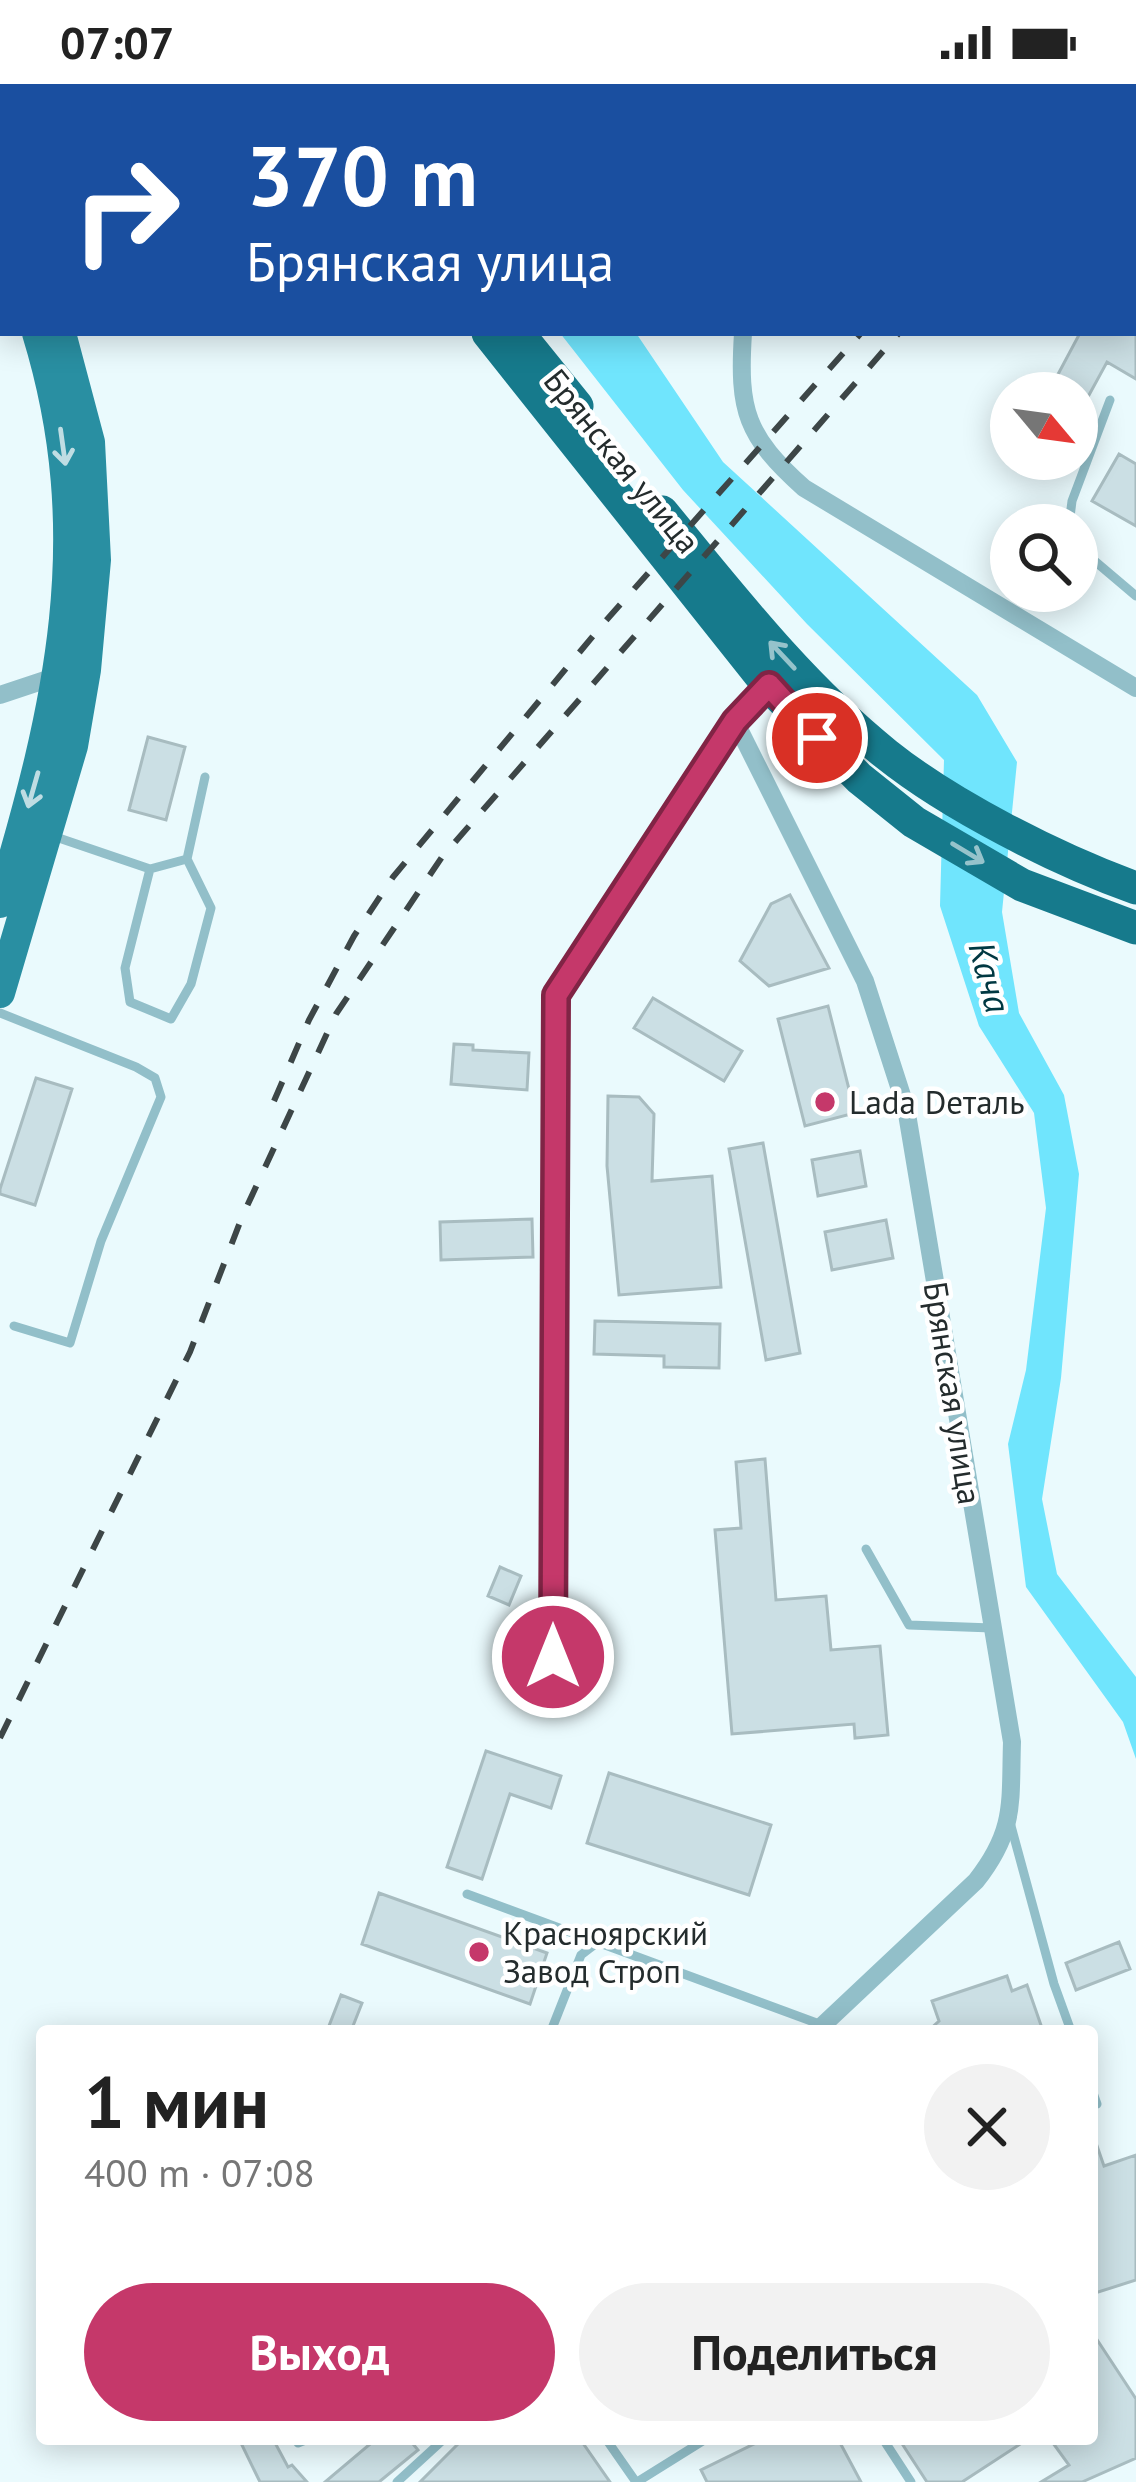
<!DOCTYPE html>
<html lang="ru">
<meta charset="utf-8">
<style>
body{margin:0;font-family:"PT Sans",sans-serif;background:#f2f2f2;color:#222;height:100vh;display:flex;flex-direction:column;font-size:45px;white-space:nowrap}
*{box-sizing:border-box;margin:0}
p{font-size:39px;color:#767676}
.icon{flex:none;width:66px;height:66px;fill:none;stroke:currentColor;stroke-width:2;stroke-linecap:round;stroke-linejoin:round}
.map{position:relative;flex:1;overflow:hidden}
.side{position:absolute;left:36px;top:1941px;width:1062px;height:420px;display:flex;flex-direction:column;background:#fff;border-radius:12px;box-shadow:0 6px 30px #0003}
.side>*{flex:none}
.banner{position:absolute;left:0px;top:0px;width:1137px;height:252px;box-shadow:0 6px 30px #0003;background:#1a4fa0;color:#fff;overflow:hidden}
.needle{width:78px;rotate:119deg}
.tools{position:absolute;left:990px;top:288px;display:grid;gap:24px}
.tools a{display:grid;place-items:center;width:108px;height:108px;border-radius:50%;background:#fff;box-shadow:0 6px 30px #0003;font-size:60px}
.pin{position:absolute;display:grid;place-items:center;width:102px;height:102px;color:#fff;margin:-51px;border:6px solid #fff;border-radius:50%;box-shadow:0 3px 12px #0007}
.me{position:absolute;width:132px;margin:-66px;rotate:0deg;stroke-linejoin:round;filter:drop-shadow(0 0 9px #0008)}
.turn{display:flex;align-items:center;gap:42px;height:252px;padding:0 48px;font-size:54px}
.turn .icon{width:156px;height:156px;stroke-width:2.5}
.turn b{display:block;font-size:84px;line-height:102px}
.round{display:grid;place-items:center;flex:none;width:126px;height:126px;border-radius:63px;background:#f2f2f2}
.headline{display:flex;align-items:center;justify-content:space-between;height:204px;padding:0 48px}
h1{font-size:72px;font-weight:700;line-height:90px}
.action{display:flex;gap:24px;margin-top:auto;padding:24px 48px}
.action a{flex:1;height:138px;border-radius:72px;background:#c5386a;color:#fff;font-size:48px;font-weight:700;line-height:138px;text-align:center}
.action a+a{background:#f2f2f2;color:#222}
.status{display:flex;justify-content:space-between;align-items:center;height:84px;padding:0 60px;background:#fff;direction:ltr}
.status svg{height:33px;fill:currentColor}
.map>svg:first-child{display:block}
.water{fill:#70e5fd}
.building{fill:#cbdfe4;stroke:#a8bcc0;stroke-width:3}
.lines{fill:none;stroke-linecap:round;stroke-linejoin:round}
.lane{stroke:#92bfc9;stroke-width:9}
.street{stroke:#92bfc9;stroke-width:18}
.primary{stroke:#298fa2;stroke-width:30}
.highway{stroke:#167a8c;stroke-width:33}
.rail{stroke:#3d4647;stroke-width:6;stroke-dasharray:21 21;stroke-linecap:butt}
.oneway{stroke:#bfdde3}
.oneway2{stroke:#96c3cb}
.route-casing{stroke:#802445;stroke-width:30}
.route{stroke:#c5386a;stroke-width:21}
.poi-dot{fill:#c5386a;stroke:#fff;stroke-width:4.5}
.labels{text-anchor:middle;stroke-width:9;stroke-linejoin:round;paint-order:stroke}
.street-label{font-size:33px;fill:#242c2d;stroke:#fff}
.poi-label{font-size:33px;fill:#242c2d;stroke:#fff;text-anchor:start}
.water-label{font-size:36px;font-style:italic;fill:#003842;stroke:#fff}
</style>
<div class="status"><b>07:07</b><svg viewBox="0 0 49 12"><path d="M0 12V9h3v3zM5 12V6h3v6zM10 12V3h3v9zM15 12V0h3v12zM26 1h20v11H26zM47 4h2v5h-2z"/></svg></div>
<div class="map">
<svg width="1136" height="2398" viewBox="0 0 1136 2398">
<rect width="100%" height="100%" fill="#eafafd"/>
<path class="water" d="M560,249h76l87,129 254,233 40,67 -15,150 17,101 45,82 15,79 -18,204 -19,121 15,75 79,103v82l-13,-37 -97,-135 -18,-143 18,-74 20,-162 -12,-95 -55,-87 -39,-120 4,-146 -137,-136 -124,-134z"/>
<path class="building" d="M1080,249h56v46l-29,-17 -30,55v-24h-29z
M1119,370l17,10v62l-44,-25z
M148,653l37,10 -19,73 -37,-10z
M790,811l39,73 -60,18 -29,-25 31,-57z
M653,914l89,53 -18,30 -90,-53z
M828,922l27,107 -50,13 -27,-107z
M454,960l19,1v5l56,3 -2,37 -76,-6z
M36,994l36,11 -37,116 -35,-11v-5z
M608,1012l31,1 15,17 -2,67 60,-5 9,111 -102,8 -12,-129z
M763,1059l37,210 -34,7 -37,-211z
M860,1067l6,35 -48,10 -6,-36z
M532,1135l1,38 -92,3 -1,-38z
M886,1136l7,38 -61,12 -7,-38z
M595,1237l125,3 -1,44 -55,-1v-11l-70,-2z
M765,1375l11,141 50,-4 5,54 49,-4 8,89 -33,3 -1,-14 -122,10 -17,-204 26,-2 -5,-66z
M500,1483l21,9 -12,29 -21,-9z
M486,1667l75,25 -10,32 -41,-14 -28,85 -35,-12z
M609,1689l162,52 -22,70 -162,-52z
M379,1809l168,60 -17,51 -168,-60z
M1119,1858l11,27 -54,21 -10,-27z
M1007,1892l5,15 15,-6 16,46h-115l11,-10 -7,-20z
M341,1911l21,8 -11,28h-24z
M1092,2056h3l9,26 32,-11v125l-44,14z
M1092,2248l44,67v59l-54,24h-41l28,-17 -19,-26h42z
M239,2355h34l15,28 4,-2 15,17h-47z
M376,2355h33l9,11 -39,32h-54z
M463,2355h117l30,43h-190z
M764,2355h74l23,43h-154l-6,-12z
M899,2355h129l-66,43h-35z"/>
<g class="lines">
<path class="lane" d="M151,3l1,-3
M763,3l4,-3
M914,3l3,-3
M1069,441l3,-24 38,-101
M1077,462l59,50
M50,751l100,34 37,-10
M150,785l-25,99 5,34 41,17 20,-35 20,-76 -24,-49 18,-82
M0,929l136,54 19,11 6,19 -60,144 -31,102 -56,-17
M866,1465l43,76 83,3
M1011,1742l43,158 17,47
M467,1810l355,131
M551,1947l30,-76 17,-13
M1092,2006l5,14
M298,2355v4l10,-4
M606,2355l30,43
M883,2355l28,43
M397,2398l47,-43
M637,2398l69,-43"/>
<path class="street" d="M734,0l1,3
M743,249c-5,78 3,103 61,155l332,200
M0,611l57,-19
M735,637l130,260 41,127 106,634c-2,61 4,88 -36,139l-153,144
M553,1573l4,-662 178,-274 33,-36"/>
<path class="primary" d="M0,109l3,5
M0,153l3,7
M0,819c59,-196 99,-368 37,-570
M0,909l73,-247 13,-76 10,-110 -6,-118 -29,-109"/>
<path class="highway" d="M289,0l2,3
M319,0l2,3
M488,249l280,352 91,93 55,44 108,63 114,43
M518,249l59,73
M662,428c70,85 138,173 224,242 65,52 172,106 250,134"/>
<path class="rail" d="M1029,3l2,-3
M1058,3l1,-3
M274,1017l35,-81 45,-84 39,-59 210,-253 258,-291
M0,1654l190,-386 52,-135 94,-203 106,-157 457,-524"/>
</g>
<defs><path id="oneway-shaft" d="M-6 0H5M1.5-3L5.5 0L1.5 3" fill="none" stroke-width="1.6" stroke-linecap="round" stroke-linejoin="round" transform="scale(3)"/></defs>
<g class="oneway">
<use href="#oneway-shaft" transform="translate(63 363) rotate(82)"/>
<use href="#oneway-shaft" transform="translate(33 706) rotate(106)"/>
</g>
<g class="oneway2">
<use href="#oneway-shaft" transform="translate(782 571) rotate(-133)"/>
<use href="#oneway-shaft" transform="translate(968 769) rotate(31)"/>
</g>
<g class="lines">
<g class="route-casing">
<path id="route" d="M553,1573l3,-662 179,-274 34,-36 48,53"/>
</g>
<use href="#route" class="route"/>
</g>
<g class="poi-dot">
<circle cx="825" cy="1018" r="12"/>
<circle cx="479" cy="1868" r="12"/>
</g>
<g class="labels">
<g class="street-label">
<text transform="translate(622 377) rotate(51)" y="12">Брянская улица</text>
<text transform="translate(953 1309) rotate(81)" y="12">Брянская улица</text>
</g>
<g class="poi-label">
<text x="849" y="1030">Lada Dеталь</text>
<text x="503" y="1861">Красноярский<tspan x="503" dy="38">Завод Строп</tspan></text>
</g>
<g class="water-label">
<text transform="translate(990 893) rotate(75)" y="13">Кача</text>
</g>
</g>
</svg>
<div class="tools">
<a><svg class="needle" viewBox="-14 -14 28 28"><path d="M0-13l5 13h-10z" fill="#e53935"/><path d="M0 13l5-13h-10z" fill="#767676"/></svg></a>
<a><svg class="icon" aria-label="search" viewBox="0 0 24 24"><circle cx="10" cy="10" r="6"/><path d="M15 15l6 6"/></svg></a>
</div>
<div class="pin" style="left:817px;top:654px;background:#d93025"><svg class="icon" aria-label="arrive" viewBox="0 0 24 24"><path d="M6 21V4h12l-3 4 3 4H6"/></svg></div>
<svg class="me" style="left:553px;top:1573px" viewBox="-20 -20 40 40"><circle r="17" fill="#c5386a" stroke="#fff" stroke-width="3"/><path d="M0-11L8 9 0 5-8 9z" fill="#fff"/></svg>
<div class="banner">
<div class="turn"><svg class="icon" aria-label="right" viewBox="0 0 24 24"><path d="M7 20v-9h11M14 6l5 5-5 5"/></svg><div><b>370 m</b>Брянская улица</div></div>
</div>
<section class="side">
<div class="headline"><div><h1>1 мин</h1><p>400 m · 07:08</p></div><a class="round"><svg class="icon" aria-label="close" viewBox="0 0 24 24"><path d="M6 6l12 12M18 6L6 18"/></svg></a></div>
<div class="action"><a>Выход</a><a>Поделиться</a></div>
</section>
</div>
